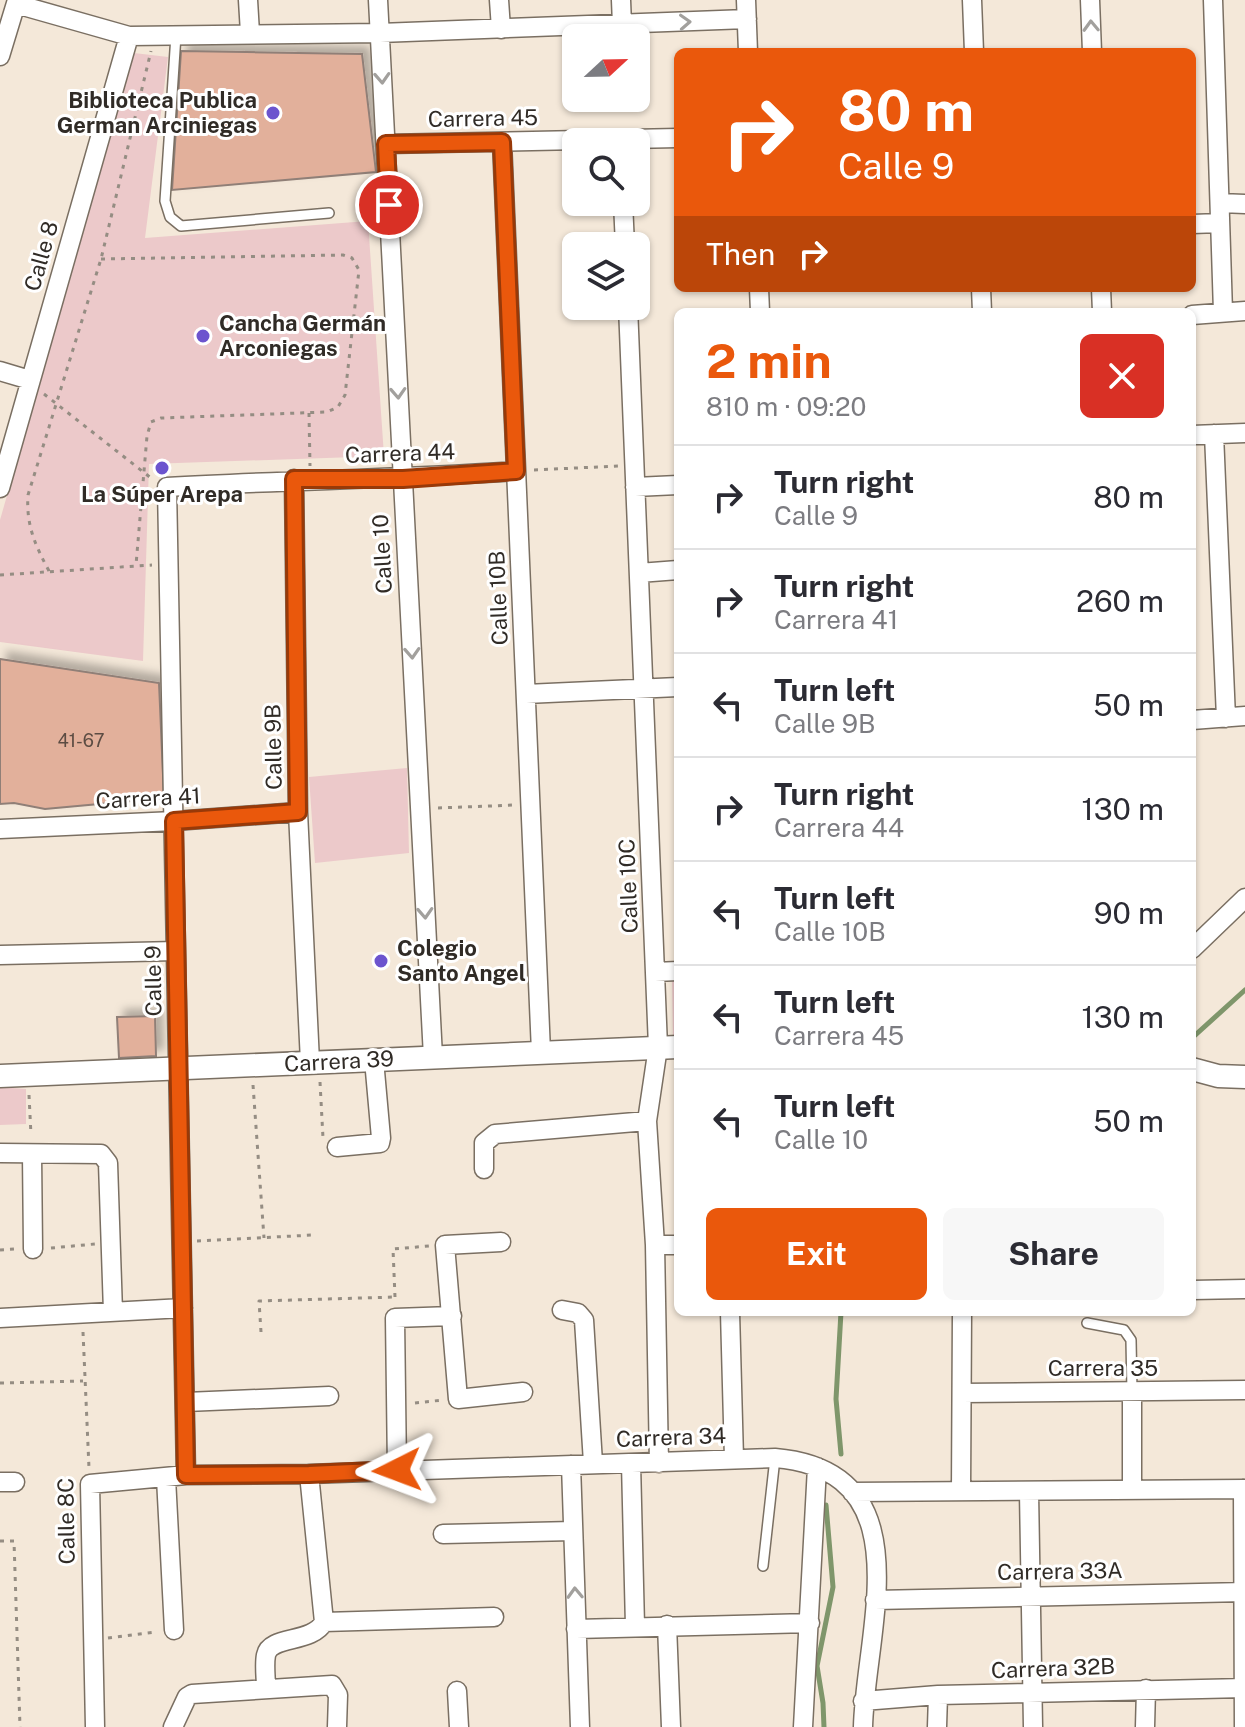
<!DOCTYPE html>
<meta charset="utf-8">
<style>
body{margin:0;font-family:"Public Sans",sans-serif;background:#f7f7f7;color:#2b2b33;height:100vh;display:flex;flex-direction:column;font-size:30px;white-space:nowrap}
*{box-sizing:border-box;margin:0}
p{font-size:26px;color:#7c7c81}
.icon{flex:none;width:44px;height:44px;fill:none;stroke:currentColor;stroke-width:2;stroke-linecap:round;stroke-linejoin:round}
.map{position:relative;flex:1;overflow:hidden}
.drawer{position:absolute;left:674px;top:308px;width:522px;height:1008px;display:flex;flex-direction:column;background:#fff;border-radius:12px;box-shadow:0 2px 6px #0004}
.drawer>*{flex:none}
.banner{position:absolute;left:674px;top:48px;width:522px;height:244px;border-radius:12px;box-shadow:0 2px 6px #0004;background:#ea580c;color:#fff;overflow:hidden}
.needle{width:52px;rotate:68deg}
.fabs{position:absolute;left:562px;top:24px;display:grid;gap:16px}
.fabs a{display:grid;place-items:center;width:88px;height:88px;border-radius:12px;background:#fff;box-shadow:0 2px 6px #0004;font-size:40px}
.pin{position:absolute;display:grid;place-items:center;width:68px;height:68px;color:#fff;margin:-34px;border:4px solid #fff;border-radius:50%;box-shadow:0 2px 8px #0007}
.me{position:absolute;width:88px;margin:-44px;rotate:267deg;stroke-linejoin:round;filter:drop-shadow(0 0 6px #0008)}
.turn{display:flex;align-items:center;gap:28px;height:168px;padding:0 32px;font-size:36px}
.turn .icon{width:104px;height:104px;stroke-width:2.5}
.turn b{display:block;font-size:56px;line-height:68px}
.then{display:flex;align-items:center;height:76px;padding:0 32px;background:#0003;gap:16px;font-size:30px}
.round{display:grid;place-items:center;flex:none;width:84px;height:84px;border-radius:12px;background:#f7f7f7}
.headline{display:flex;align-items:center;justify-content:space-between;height:136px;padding:0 32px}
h1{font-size:48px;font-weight:700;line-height:60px;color:#ea580c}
.primary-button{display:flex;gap:16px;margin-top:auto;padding:16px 32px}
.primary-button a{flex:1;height:92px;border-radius:12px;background:#ea580c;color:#fff;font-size:32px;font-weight:700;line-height:92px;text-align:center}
.primary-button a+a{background:#f7f7f7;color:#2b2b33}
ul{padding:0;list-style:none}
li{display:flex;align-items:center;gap:24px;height:104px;padding:0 32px;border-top:2px solid #e1e1e2}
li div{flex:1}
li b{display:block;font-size:30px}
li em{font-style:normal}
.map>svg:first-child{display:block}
.green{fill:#ecc9ca}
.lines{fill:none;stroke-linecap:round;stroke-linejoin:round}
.stream{stroke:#7f966b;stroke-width:5}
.building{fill:#e2b09b;stroke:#907f77;stroke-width:2;filter:url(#shadow)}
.service-casing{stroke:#7a6f62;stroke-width:12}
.minor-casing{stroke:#7a6f62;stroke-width:21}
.tertiary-casing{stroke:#7a6f62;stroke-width:25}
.path{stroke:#958d83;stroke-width:3;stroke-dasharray:4 6;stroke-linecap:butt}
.service{stroke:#fff;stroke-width:9}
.minor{stroke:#fff;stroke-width:18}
.tertiary{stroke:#fff;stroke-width:22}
.oneway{stroke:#a2a09d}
.route-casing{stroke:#983908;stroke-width:20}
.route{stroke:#ea580c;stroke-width:14}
.poi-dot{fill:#6c54ce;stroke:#fff;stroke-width:3}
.labels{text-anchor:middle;stroke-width:6;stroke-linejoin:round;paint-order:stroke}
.number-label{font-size:18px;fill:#5c4c43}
.poi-label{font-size:22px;font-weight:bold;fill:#302b26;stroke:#fff;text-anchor:start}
.street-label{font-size:22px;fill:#302b26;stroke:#fff}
</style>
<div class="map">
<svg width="1245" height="1727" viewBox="0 0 1245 1727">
<defs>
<filter id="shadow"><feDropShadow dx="7" dy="-7" stdDeviation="4" flood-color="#0004"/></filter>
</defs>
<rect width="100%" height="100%" fill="#f4e8d9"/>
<path class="green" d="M134,53l34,4 -23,181 223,-17 16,235 -235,8 -6,197 -143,-19v-122z
M407,768l2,85 -94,10 -6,-86z
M672,981h6v56l-5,1z
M0,1087l26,2v35l-26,1z"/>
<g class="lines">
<path class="stream" d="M1192,1038l53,-48
M841,1454l-5,-55 5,-87
M824,1727l-1,-24 -6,-37 16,-79 -7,-82"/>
</g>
<path class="building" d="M181,51l181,3 14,118 -204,18z
M0,659l159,24 5,115 -119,11 -31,-6 -14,1z
M155,1016l1,40 -37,2 -2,-41z"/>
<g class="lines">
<g class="service-casing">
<path id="service" d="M176,35l-11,166 5,16 11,9 148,-13
M1087,1323l37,7 7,10 1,52
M763,1566l12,-108"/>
</g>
<g class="minor-casing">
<path id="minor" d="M248,0l2,33
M378,0l55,1057
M499,0l2,29
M621,0l1,25
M746,0l2,52
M972,0l2,52
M1090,0l2,52
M1213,0l10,312
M16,4l113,32 251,-3 367,-14
M0,56l17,-56
M502,142l39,910
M386,144l292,-6
M623,202l2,44
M1220,203l25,1
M1192,224l28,-1
M759,288l1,24
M981,288l1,24
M1101,288l1,24
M628,306l30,741 -11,74 8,124 4,218
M1192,315l53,-4
M0,371l30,9
M1214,434l12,284
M1192,435l53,-2
M294,479l4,333 12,250
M635,487l43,-2
M0,488l129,-452
M639,573l39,-3
M526,694l152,-7
M1192,720l53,-4
M0,829l174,-8 124,-9
M1192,949l53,-51
M0,955l176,-4
M655,972l23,-1
M337,1147l43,-4 1,-5 -7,-78
M0,1153l101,1 7,9 5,149
M32,1154l1,95
M484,1169v-26l11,-9 152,-13
M501,1242l-56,3 13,154 65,-7
M655,1245h23
M1192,1290l53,-1
M562,1310l16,3 6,7 9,143
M730,1312l4,147
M0,1318l183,-10
M962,1393l283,-3
M186,1402l143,-6
M631,1463l4,163
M571,1465l9,262
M397,1470l-2,-152 57,-2
M309,1474l15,148
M186,1475l-19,-988c117,-7 233,-8 349,-16
M166,1478l8,152
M0,1482h15
M1243,1489l1,238
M1132,1490v-98
M961,1491l1,-179
M852,1492l393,-3
M1029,1492l4,235
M443,1534l130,-3
M875,1600l370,-8
M324,1622l170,-5
M667,1625l4,102
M576,1629l234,-6
M266,1688c0,-10 -2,-23 0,-33 4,-20 46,-11 58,-33
M457,1691l2,36
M863,1701l75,-6 307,-7
M95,1727l-5,-243 96,-9 123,-1 466,-16c151,13 90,172 88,269
M173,1727l14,-30 5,-3 140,-9 6,10 -1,32
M803,1727l14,-260
M937,1727l1,-32
M1145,1727l1,-38"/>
</g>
<g class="tertiary-casing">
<path id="tertiary" d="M1192,1069l26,7 27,1
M0,1076l678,-29"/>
</g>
<path class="path" d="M101,259l242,-4 9,3 7,12 -14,125 -7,12 -11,5 -166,6 -10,4 -4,14 -11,129
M352,328l24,-1
M44,394l107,84
M309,413l1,53
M534,470l84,-4
M49,571c-14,-26 -23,-46 -21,-76l73,-236 50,-208
M0,575l152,-10
M438,808l77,-3
M320,1082l3,56
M253,1085l11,153
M29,1095l2,40
M197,1241l116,-6
M51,1248l44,-4
M0,1250l15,-1
M395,1297l-2,-48 36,-3
M83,1332l6,136
M261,1332l-2,-31 136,-4
M0,1383l83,-2
M415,1403l28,-3
M0,1541h14l6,186
M108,1638l48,-6"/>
<use href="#service" class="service"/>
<use href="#minor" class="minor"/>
<use href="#tertiary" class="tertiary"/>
</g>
<defs><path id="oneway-chevron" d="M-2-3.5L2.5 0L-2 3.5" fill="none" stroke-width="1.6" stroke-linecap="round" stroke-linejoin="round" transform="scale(2)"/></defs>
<g class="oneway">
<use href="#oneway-chevron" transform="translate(685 22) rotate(-3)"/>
<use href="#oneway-chevron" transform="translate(1091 26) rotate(-92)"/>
<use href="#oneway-chevron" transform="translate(382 78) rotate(87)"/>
<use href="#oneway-chevron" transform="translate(398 393) rotate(87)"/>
<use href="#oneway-chevron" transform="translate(412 653) rotate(87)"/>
<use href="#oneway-chevron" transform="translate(425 913) rotate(87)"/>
<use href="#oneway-chevron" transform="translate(575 1593) rotate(-92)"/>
</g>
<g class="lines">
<g class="route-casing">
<path id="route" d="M389,205l-3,-61 116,-2 14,329 -113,8h-109l4,333 -124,9 12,654 123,-1 88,-4"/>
</g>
<use href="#route" class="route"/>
</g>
<g class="poi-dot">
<circle cx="273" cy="113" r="8"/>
<circle cx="203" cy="336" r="8"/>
<circle cx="162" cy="468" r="8"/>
<circle cx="381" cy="961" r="8"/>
</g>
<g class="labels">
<g class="number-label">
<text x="81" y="747">41-67</text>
</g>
<g class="poi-label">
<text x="257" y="108" text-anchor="end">Biblioteca Publica<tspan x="257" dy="25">German Arciniegas</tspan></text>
<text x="219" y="331">Cancha Germán<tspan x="219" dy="25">Arconiegas</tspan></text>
<text x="162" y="502" text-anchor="middle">La Súper Arepa</text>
<text x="397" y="956">Colegio<tspan x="397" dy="25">Santo Angel</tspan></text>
</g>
<g class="street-label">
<text transform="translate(483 118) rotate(-1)" y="8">Carrera 45</text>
<text transform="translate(41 256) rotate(-74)" y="8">Calle 8</text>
<text transform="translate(400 453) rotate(-2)" y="8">Carrera 44</text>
<text transform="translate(382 554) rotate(-93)" y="8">Calle 10</text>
<text transform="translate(498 598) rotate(-92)" y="8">Calle 10B</text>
<text transform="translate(273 747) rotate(-91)" y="8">Calle 9B</text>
<text transform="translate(148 798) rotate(-3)" y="8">Carrera 41</text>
<text transform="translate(628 886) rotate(-92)" y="8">Calle 10C</text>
<text transform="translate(153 981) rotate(-91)" y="8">Calle 9</text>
<text transform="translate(339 1061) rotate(-3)" y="8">Carrera 39</text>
<text x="1103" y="1376">Carrera 35</text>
<text transform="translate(671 1437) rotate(-2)" y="8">Carrera 34</text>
<text transform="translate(66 1521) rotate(-91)" y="8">Calle 8C</text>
<text transform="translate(1060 1571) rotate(-1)" y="8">Carrera 33A</text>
<text transform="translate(1053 1668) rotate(-2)" y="8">Carrera 32B</text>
</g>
</g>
</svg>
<div class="fabs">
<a><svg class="needle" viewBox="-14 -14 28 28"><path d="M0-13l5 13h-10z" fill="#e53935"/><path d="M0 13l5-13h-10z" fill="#7c7c81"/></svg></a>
<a><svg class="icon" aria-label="search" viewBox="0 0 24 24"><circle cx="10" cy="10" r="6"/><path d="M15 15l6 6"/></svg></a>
<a><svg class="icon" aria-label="layers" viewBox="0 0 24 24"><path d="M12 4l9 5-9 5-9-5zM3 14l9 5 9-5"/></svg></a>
</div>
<div class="pin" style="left:389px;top:205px;background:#d93025"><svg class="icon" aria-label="arrive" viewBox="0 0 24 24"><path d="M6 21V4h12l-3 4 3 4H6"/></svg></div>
<svg class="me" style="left:397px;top:1470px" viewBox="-20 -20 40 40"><path d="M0-17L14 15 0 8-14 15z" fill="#ea580c" stroke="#fff" stroke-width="4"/></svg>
<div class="banner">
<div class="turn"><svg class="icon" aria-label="right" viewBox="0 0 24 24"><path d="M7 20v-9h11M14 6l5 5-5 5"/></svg><div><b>80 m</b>Calle 9</div></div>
<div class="then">Then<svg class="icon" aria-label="right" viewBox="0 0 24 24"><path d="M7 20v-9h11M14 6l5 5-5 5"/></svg></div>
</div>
<section class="drawer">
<div class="headline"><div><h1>2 min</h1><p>810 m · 09:20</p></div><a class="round" style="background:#d93025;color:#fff"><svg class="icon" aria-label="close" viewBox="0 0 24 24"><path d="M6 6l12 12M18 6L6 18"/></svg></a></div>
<ul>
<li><svg class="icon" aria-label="right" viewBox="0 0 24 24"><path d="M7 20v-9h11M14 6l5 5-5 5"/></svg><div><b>Turn right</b><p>Calle 9</p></div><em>80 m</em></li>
<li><svg class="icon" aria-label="right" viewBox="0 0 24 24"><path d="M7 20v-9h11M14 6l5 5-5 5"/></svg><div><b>Turn right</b><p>Carrera 41</p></div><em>260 m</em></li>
<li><svg class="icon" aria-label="left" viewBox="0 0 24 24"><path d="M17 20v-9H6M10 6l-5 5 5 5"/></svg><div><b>Turn left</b><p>Calle 9B</p></div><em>50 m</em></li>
<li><svg class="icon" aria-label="right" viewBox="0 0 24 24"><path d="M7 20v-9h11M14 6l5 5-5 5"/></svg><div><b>Turn right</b><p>Carrera 44</p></div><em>130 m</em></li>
<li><svg class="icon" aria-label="left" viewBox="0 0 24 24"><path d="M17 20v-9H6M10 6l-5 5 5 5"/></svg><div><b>Turn left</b><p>Calle 10B</p></div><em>90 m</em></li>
<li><svg class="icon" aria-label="left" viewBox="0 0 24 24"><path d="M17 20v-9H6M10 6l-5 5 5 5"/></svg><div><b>Turn left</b><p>Carrera 45</p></div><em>130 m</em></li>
<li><svg class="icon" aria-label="left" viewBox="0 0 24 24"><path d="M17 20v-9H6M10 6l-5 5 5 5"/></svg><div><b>Turn left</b><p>Calle 10</p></div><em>50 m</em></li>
</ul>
<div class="primary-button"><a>Exit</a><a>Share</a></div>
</section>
</div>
